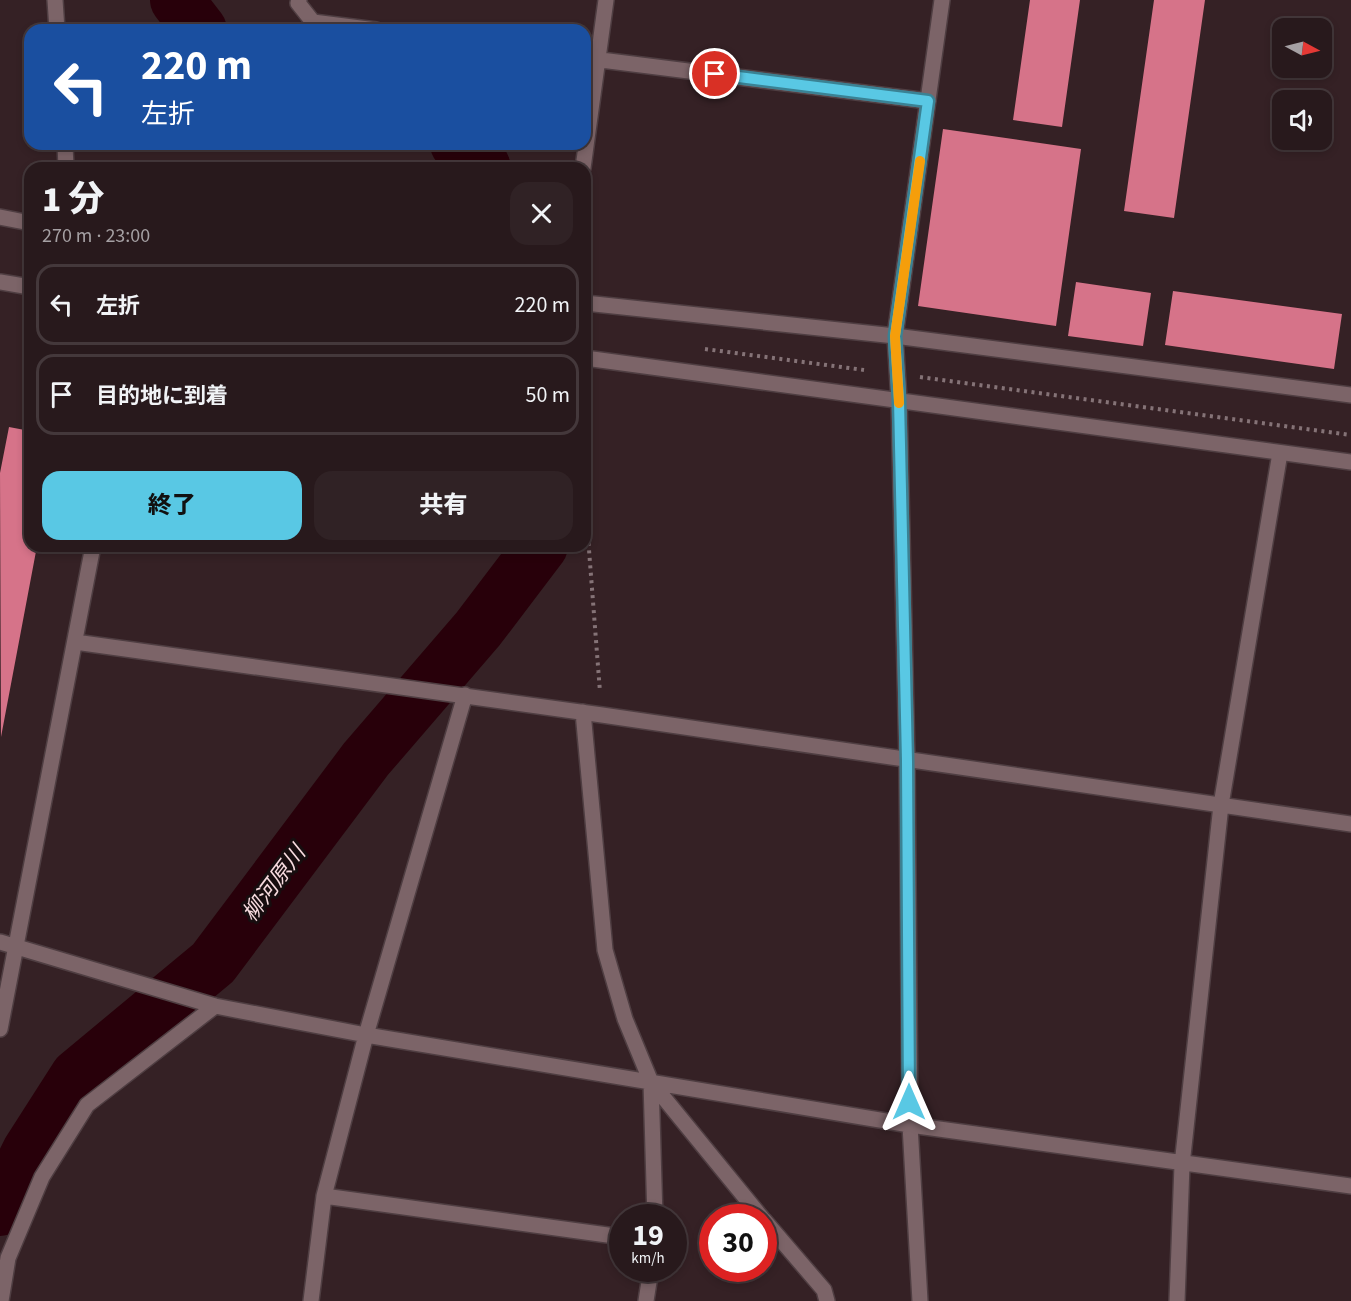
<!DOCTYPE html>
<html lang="ja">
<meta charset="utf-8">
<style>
body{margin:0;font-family:"Source Sans 3","Noto Sans JP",sans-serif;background:#302225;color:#f1f3f6;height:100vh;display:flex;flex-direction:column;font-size:22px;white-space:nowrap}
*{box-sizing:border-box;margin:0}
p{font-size:20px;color:#a5a0a3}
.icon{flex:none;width:33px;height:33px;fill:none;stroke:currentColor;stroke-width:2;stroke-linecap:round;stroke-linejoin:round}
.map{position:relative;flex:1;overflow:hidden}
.panel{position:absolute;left:24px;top:162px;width:567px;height:390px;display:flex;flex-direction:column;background:#28191c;border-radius:18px;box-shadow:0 3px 9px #0003,0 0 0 2px #44383b}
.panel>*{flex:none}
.banner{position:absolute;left:24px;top:24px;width:567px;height:126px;border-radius:18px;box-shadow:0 3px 9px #0003,0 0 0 2px #44383b;background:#1a4fa0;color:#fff;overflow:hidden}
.needle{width:39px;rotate:97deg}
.controls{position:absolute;left:1272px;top:18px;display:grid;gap:12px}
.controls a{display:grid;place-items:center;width:60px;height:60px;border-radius:12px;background:#28191c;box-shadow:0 3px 9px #0003,0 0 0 2px #44383b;font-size:30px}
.speed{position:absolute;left:609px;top:1204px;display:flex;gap:12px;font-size:30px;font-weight:700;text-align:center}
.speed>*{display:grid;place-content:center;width:78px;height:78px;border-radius:50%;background:#28191c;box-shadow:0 3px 9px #0003,0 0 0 2px #44383b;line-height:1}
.speed small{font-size:15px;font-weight:400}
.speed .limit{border:9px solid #d22;background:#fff;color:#111}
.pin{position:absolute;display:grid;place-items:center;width:51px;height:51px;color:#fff;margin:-26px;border:3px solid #fff;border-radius:50%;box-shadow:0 2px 6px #0007}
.me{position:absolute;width:66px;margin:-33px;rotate:0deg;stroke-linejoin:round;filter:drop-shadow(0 0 4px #0008)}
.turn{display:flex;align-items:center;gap:21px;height:126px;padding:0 18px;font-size:27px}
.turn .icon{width:78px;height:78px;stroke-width:2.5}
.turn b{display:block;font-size:42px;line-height:51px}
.round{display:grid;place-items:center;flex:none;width:63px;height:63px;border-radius:18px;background:#302225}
.overview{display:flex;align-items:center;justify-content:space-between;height:102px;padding:0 18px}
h1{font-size:36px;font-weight:800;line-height:45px}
.button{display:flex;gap:12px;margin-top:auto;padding:12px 18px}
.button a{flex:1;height:69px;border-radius:18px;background:#59c8e4;color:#111;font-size:24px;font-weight:800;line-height:69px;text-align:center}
.button a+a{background:#302225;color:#f1f3f6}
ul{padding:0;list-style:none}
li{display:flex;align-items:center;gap:18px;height:81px;margin:0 12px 9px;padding:0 6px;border:3px solid #44383b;border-radius:18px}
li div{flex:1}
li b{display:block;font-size:22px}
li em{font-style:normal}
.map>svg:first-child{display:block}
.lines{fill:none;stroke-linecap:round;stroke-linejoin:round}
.river{stroke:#28000a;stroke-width:54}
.building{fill:#d67389}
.street-casing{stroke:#4f3e42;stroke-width:18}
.path{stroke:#857377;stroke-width:4;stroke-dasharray:3 4.5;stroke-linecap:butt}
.street{stroke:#7c6468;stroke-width:15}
.route-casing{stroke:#3a8294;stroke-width:15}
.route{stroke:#59c8e4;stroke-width:10}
.slow{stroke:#f59e0b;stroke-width:10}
.labels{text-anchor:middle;stroke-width:6;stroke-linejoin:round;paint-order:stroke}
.water-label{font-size:22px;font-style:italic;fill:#f7dbdf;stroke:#170d0f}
</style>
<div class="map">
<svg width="1351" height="1301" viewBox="0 0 1351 1301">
<rect width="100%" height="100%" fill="#352125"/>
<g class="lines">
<path class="river" d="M177,0l23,30
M457,144l20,9 7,15
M0,1209l29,-58 48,-75 136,-113 153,-204 112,-130 63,-83"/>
</g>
<path class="building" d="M1030,0h50l-18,127 -49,-7z
M1154,0h51l-31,218 -50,-7z
M943,129l138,20 -25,177 -138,-20z
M1076,282l75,11 -8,53 -75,-10z
M1173,291l169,23 -8,55 -169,-24z
M29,321h1v34l-7,-1z
M9,427l21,4v115h7l-36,191 -1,-264z"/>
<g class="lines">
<g class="street-casing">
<path id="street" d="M55,0l2,30
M299,0l-1,3 15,19 63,8
M585,58l343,43
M65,144l1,24
M583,168l23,-168
M0,217l30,6
M0,282l30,5
M585,303l310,33 456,59
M585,358l766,104
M75,642l527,73 749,109
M583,712l22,238 20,69 26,63 111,136
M0,942l215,64 151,29 544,90 441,61
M0,1029l93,-483
M651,1082l4,136
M324,1196l298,41
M764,1220l60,70 3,11
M1,1301l7,-43 34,-81 45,-72 128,-99
M311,1301l13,-105 42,-161 99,-340
M646,1301l5,-32
M920,1301l-10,-176 -3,-364 -8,-361 -4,-64 47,-336
M1177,1301l5,-136 39,-360 59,-352"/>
</g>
<path class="path" d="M705,349l159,21
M920,377l431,58
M585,498l15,194"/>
<use href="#street" class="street"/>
</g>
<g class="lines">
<g class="route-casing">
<path id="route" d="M715,74l213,27 -33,235 4,64 8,361 2,341"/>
</g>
<use href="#route" class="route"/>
<path class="slow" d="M899,403l-4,-67 25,-175"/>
</g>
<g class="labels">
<g class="water-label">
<text transform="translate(273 883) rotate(-53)" y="8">柳河原川</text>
</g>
</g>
</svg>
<div class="controls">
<a><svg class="needle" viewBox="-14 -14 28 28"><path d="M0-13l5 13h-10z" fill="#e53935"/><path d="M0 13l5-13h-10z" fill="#a5a0a3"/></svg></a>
<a><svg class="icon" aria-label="sound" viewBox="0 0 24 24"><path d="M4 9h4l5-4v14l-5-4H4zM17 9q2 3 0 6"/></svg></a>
</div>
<div class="speed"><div>19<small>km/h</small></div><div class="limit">30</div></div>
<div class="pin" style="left:715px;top:74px;background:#d93025"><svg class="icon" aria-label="arrive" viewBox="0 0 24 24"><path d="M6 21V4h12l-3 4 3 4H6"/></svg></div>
<svg class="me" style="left:909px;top:1102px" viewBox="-20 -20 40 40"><path d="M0-17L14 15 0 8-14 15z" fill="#59c8e4" stroke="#fff" stroke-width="4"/></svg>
<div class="banner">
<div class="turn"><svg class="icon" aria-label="left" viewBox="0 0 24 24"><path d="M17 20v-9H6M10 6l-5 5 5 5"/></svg><div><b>220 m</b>左折</div></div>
</div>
<section class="panel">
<div class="overview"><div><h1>1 分</h1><p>270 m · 23:00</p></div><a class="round"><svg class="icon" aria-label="close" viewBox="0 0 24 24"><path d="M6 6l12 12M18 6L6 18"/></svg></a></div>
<ul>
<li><svg class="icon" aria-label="left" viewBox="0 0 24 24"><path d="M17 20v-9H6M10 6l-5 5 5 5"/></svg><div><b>左折</b></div><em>220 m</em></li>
<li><svg class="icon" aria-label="arrive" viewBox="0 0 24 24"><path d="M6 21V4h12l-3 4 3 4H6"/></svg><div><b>目的地に到着</b></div><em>50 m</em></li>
</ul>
<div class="button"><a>終了</a><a>共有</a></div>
</section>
</div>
